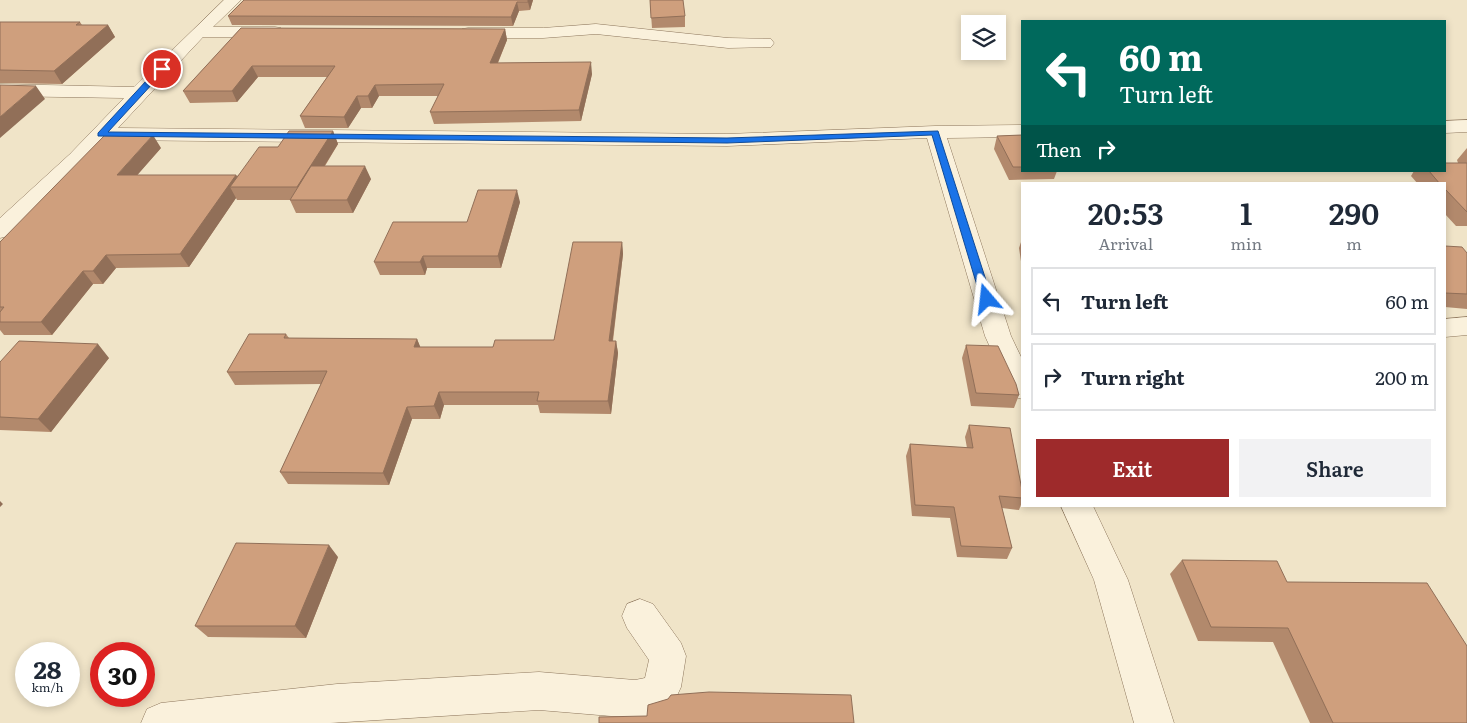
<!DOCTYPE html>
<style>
body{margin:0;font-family:Literata,serif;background:#f2f2f3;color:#1f2937;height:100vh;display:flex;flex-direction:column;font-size:19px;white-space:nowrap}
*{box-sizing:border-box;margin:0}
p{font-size:16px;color:#747a83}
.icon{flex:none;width:28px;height:28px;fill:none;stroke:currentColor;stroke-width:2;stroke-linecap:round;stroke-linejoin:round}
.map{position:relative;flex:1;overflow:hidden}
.sheet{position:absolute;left:1021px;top:182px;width:425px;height:325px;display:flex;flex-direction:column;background:#fff;border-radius:0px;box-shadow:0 2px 8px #0003}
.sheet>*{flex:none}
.guide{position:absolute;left:1021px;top:20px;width:425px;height:152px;border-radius:0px;box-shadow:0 2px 8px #0003;background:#00695c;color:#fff;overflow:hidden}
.fabs{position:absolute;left:961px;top:15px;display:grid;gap:10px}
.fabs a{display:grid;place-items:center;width:45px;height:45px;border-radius:0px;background:#fff;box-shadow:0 2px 8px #0003;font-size:25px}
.speed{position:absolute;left:15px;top:642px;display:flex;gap:10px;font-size:25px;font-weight:700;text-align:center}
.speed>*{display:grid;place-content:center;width:65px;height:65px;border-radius:50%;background:#fff;box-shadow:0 2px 8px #0003;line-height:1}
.speed small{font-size:12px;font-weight:400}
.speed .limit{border:8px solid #d22;background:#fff;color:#111}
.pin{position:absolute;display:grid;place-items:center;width:42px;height:42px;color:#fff;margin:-21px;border:2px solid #fff;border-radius:50%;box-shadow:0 1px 5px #0007}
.me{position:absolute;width:55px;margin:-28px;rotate:343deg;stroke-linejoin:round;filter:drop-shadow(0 0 4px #0008)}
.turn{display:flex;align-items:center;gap:18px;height:105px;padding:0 15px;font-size:22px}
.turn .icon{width:65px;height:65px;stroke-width:2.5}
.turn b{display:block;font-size:35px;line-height:42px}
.then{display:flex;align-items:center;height:48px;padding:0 15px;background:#0003;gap:10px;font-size:19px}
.eta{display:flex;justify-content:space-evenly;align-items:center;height:85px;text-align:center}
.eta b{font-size:30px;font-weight:600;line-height:35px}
.cta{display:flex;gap:10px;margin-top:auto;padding:10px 15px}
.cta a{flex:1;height:58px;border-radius:0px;background:#9e2a2b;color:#fff;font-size:20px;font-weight:600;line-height:58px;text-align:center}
.cta a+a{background:#f2f2f3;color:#1f2937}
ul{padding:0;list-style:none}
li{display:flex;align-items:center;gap:15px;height:68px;margin:0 10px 8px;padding:0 5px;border:2px solid #e0e1e3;border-radius:0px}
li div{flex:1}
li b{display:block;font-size:19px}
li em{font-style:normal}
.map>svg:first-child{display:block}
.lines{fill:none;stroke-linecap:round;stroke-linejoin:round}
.minor-casing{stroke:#8d765c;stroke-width:1}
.minor{fill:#faf1dc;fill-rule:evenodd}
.wall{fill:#b2896c}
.shaded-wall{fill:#916f58}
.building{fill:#cf9f7d;stroke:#916f58}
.route{fill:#1a73e8;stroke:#114b97}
</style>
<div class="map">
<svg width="1467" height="723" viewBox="0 0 1467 723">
<rect width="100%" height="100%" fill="#f0e4c8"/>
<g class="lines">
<g class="minor-casing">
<path id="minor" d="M224,0h17l-28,27h62l6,1 2,4 -2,4 -6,1h-72l-85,91 609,6 208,-8 87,-1v12l-75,1 64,198 11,23v40l-10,-3 -27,-60 -58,-198 -200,8 -621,-6 -98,96 -8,2v-20l70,-64 54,-56 -124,-2v-12l134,3z
M596,24l132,14 43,1 3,4 -3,4 -43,1 -132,-14 -53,4h-75l-6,-1 -2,-4 2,-4 6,-1h75z
M1467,120v12l-22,1v-12z
M1467,317v18l-22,2v-18z
M1061,506h32l35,74 46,143h-40l-40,-143z
M640,599l13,5 28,39 5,13 -5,31 -6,13 -6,10 -14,5 -20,3 -96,-8 -209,13h-189l6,-14 14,-6 176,-19 202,-12 96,8 10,-2 4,-18 -22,-32 -5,-12 5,-12z"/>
</g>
<use href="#minor" class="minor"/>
</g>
<path class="wall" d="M244,0h289l-3,10 -11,1 -6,15 -281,-1 -4,-9z
M650,0l35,16v11l-33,1z
M0,22h80l2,3h26l7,12 -53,47 -62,-1z
M241,28l264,1 2,11 -9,23 94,11 -11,47 -147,3 -4,-12 8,-16h-59l-7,12h-11l-13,20h-43l-5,-12 27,-39h-69l-21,25 -47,1 -7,-12z
M333,131l5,13 -13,22 46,13 -18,34h-57l-6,-13h-53l-1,-2 -47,69 -73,1 -13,16h-10l-41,51h-48l-4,-5v-88l161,-94 -24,27h99l1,1 41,-29z
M1022,135v36h35l-3,8 -45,1 -15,-31 3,-13z
M1467,148v78h-11l-11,-12v-30h-27l-7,-8 3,-5h31l13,-8 -1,-3z
M520,202l-19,66h-74l-2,7h-45l-6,-13 93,-40z
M1022,239v29l-3,-20z
M622,242l1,12 -10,87h3l2,12 -7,61 -71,-1 -2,-8h-94l-4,14h-28l-23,66 -101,-1 -8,-12 41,-88 -86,1 -8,-13 59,-38 3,4 128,1 3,8h73l61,-7z
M1445,246l22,7v56l-22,-2z
M966,345l53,50 -5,13 -43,-2 -9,-48z
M109,358l-58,74 -51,-2v-68z
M969,425l53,65v12l-3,8 -17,-2 10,40 -5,11 -50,-2 -7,-39 -38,-2 -6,-60 4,-12 57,4 -2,-11z
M338,557l-32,81 -98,-1 -13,-11z
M1182,560l105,22 180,141h-157l-37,-81 -75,-1 -28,-67z"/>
<path class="shaded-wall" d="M528,0h5l-3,10 -2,-8z
M517,2l2,9 -6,15 -2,-9z
M108,25l7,12 -53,47 -8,-13z
M505,29l2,11 -14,34 -3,-11z
M591,62l1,12 -11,47 -2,-11z
M252,66l6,11 -21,25 -5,-11z
M375,85l4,11 -7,12 -4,-12z
M36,86l9,13 -45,39v-21z
M357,96l4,12 -13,20 -4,-11z
M333,131l5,13 -35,56 -6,-13z
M153,135l8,13 -35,40 -9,-13z
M365,166l6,13 -18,34 -6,-13z
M236,175l7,12h-13l6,11 -47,69 -9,-13z
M517,190l3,12 -19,66 -3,-12z
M622,242l1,12 -12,99 -2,-12z
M106,255l10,13 -13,16 -10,-13z
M423,256l4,12 -2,7 -5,-13z
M83,271l10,13 -41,51 -11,-13z
M417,339l5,12 -8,-4z
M616,341l2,12 -7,61 -3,-13z
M98,344l11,14 -58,74 -13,-13z
M439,392l5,13 -4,14 -6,-13z
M407,407l5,12 -23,66 -6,-12z
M0,501l3,3 -3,3z
M329,545l9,12 -32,81 -11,-12z"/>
<path class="building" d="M244,0h284v2h-11l-6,15 -283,-1z
M650,0h33l2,16 -34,2z
M0,22h80l-4,3h32l-54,46 -54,-1z
M241,28l264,1 -15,34 101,-1 -12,48 -149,2 14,-28 -69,1 -7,11h-11l-13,21 -44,-1 35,-50h-83l-20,25h-49z
M0,85l36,1 -36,31z
M289,131h44l-36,56h-67l29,-40h19z
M105,135h48l-36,40h119l-56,79 -74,1 -13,16h-10l-42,51h-41v-10l4,-5h-4v-65z
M1022,135v32h-9l-16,-31z
M1445,163h22v49l-22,-23v-5h-5l-11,-13h16z
M311,166h54l-18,34h-57z
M478,190h39l-19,66h-75l-3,6h-46l19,-40h74z
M573,242h49l-13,99h7l-8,60h-71l2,-9h-100l-5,14 -27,1 -24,66 -103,-1 47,-101 -100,1 22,-38h37l-2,4 133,1 -3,8h79l2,-7h59z
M1445,246l17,1 5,6v41l-22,-1z
M19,341l79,3 -60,75 -38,-2v-55z
M966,345l32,1 18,38 3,11 -43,-2z
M969,425l41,3 12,62v8l-23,-2 13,52 -51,-2 -7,-39 -39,-2 -5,-61 63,4z
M236,543l93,2 -34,81h-100z
M1182,560l95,1 10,21 140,1 40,63v77h-134l-45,-95 -77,-1z
M709,692l142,3 3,28h-255v-6l48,-1 1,-11 20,-6 3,-4z"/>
<path class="route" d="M159,67l7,2 -58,63 619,6 211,-7 54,168 -5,3 -6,-3 -49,-164 -205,8 -629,-7v-3z"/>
</svg>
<div class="fabs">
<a><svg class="icon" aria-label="layers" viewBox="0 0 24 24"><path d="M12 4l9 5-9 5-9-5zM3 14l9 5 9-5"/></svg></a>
</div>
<div class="speed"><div>28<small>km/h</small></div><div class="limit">30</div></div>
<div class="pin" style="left:162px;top:69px;background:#d93025"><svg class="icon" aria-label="arrive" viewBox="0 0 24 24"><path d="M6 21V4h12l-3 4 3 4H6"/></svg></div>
<svg class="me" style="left:987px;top:299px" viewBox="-20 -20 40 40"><path d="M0-17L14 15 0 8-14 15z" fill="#1a73e8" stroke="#fff" stroke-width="4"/></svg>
<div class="guide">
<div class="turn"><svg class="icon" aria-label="left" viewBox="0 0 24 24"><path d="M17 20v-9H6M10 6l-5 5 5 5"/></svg><div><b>60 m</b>Turn left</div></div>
<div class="then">Then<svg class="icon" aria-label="right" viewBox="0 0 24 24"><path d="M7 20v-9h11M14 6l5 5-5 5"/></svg></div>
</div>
<section class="sheet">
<div class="eta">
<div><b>20:53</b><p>Arrival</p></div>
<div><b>1</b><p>min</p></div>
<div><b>290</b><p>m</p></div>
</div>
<ul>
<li><svg class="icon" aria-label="left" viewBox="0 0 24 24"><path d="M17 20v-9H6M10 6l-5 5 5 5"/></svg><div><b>Turn left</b></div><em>60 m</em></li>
<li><svg class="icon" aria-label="right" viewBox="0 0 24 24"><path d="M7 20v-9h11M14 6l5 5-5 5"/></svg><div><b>Turn right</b></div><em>200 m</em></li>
</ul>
<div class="cta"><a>Exit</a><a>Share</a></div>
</section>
</div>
